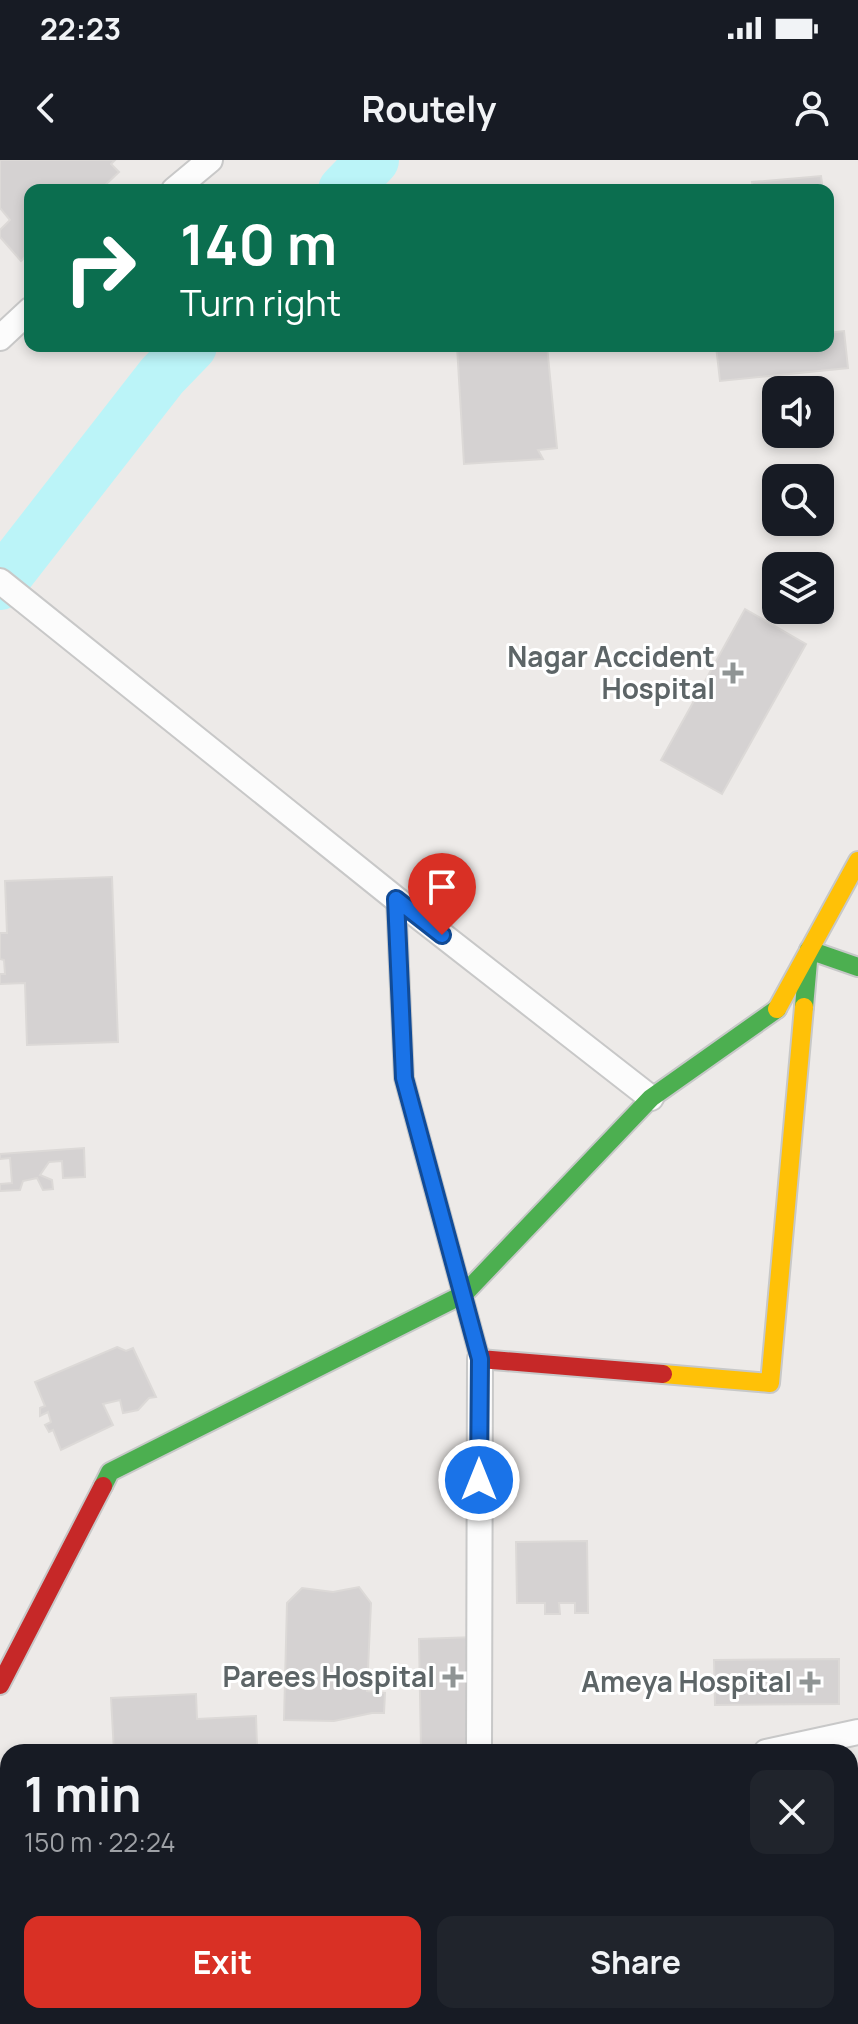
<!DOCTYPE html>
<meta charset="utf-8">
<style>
body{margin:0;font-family:Manrope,sans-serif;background:#20242c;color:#f1f3f6;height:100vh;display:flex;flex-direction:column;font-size:30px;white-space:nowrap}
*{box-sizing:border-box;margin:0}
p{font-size:26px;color:#9ea1a6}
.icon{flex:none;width:44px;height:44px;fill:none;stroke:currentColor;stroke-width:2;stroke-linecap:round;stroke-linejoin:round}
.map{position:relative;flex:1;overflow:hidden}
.panel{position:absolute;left:0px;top:1584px;width:858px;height:280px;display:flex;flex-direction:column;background:#171b24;border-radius:24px 24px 0 0;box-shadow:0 4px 12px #0003}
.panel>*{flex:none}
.hud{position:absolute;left:24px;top:24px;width:810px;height:168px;border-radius:16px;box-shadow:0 4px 12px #0003;background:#0b6e4f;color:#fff;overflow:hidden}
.fabs{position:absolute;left:762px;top:216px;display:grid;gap:16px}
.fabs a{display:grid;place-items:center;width:72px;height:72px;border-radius:16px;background:#171b24;box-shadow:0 4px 12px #0003;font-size:40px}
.pin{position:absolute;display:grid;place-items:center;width:68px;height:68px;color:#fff;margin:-82px -34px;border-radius:50% 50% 50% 0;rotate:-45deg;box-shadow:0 0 8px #0007}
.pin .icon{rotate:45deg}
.me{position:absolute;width:88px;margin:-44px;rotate:0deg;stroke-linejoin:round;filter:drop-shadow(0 0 6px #0008)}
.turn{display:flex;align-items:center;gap:28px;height:168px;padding:0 24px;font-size:36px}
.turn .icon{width:104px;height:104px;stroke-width:2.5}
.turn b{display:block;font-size:56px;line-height:68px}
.round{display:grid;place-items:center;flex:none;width:84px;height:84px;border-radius:16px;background:#20242c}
.summary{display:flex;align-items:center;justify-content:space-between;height:136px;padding:0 24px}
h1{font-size:48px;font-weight:700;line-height:60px}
.primary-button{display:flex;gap:16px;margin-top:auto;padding:16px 24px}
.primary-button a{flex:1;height:92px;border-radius:16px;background:#d93025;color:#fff;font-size:32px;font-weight:700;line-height:92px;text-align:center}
.primary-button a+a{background:#20242c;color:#f1f3f6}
.status{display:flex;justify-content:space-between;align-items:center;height:56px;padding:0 40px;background:#171b24;direction:ltr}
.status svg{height:22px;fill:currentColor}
header{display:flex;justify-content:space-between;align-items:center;height:104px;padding:0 24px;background:#171b24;font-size:36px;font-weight:700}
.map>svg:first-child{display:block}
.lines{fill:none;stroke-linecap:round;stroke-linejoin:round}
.river{stroke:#bbf4f8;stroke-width:52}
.building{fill:#d5d2d2;stroke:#dcd9d7;stroke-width:2}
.street-casing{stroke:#c8c8c8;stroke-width:28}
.fast-casing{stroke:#c7c8c8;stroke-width:22}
.slow-casing{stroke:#c7c8c8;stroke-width:22}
.jam-casing{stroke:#c7c8c8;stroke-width:22}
.street{stroke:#fcfcfc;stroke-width:24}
.fast{stroke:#4caf50;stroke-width:18}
.slow{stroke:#ffc107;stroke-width:18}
.jam{stroke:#c62828;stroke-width:18}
.route-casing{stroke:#114b97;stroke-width:20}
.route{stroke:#1a73e8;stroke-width:14}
.poi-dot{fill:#8f9494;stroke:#fff;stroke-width:3}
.labels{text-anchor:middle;stroke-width:6;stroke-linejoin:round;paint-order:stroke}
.poi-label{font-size:28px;font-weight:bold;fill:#5d6567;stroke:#fff;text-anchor:end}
</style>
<div class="status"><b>22:23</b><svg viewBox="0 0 49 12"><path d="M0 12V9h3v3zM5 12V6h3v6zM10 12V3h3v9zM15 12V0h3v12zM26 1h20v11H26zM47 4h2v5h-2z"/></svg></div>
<header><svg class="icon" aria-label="back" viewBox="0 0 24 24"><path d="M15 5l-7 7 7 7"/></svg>Routely<svg class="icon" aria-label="person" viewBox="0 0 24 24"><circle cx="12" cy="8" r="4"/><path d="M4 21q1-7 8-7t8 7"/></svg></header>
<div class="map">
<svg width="858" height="1864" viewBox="0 0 858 1864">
<rect width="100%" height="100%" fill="#edeae8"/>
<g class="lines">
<path class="river" d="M344,30l29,-30
M0,424l162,-208 29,-30"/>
</g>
<path class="building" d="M0,0h115l-4,4 8,8 -19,18h-70v62l-9,9 -21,-24v-7l10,-10 -10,-12z
M821,16l2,14h-70l-1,-8z
M844,171l4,37 -128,13 -4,-35h112v-13z
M457,186h90l10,102 -19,2 5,9 -79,5z
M745,449l61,35 -84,150 -61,-34z
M112,717l6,165 -91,3 -2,-62 -25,1v-10h5l-1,-14 -4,-1v-26h7l-2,-52z
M84,988l1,29 -22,1 -1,-17 -13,1 -9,13 12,5 1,9 -10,1 -6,-12 -14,3 -3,9 -20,1v-7l12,-1 -2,-25 -10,1v-5z
M117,1187l9,4 7,-3 23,49 -7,1 -11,12 -15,3 -3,-13 -17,4 10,21 -52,25 -8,-20 -4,2 -4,-7 6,-3 -3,-10 -8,4v-8l5,-2 -10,-24z
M587,1381l1,72h-13v-10h-16l1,11h-15v-11h-28l-1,-61z
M359,1427l12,16 -4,88 18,2 -1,20h-12l-38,8 -50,-1 3,-117 15,-15 31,4z
M475,1477l1,113 -55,1 -2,-112z
M839,1499v45l-124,1 -1,-45z
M196,1534l1,25 59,-3 1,30 -143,6 -3,-54z
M850,1636h8v112h-8z"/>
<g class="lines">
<g class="street-casing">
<path id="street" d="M174,30l36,-30
M0,178l30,-28
M0,421l396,318 255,199
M479,1592l1,-393
M766,1592l92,-20
M0,1644h8
M833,1864l1,-8"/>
</g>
<g class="fast-casing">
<path id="fast" d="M804,847l5,-57 49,17
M103,1326l7,-14 354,-178 187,-196 126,-89"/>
</g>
<g class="slow-casing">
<path id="slow" d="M396,739l8,179 18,67
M777,849l81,-148
M663,1214l107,9 34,-376"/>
</g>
<g class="jam-casing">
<path id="jam" d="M422,985l58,214 183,15
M0,1525l103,-199"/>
</g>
<use href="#street" class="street"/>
<use href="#fast" class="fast"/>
<use href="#slow" class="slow"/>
<use href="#jam" class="jam"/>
</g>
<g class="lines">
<g class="route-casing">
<path id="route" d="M442,775l-46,-36 8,179 76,281 -1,121"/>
</g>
<use href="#route" class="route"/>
</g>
<g class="poi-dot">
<path d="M729 501h8v8h8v8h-8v8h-8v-8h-8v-8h8z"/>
<path d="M449 1505h8v8h8v8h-8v8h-8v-8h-8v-8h8z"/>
<path d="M806 1510h8v8h8v8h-8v8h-8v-8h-8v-8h8z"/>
</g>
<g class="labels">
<g class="poi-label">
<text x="715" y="507">Nagar Accident<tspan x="715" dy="32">Hospital</tspan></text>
<text x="435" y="1527">Parees Hospital</text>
<text x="792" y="1532">Ameya Hospital</text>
</g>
</g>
</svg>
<div class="fabs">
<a><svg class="icon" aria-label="sound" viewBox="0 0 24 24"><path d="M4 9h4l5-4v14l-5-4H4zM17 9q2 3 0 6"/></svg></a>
<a><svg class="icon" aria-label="search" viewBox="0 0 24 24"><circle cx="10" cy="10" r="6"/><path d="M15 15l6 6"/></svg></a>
<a><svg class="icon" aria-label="layers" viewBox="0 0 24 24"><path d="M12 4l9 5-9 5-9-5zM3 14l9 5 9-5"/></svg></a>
</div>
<div class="pin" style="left:442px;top:775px;background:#d93025"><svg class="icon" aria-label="arrive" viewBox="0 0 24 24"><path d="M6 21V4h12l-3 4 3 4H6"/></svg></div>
<svg class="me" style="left:479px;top:1320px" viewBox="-20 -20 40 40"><circle r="17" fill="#1a73e8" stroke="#fff" stroke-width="3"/><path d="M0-11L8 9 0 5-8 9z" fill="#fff"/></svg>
<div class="hud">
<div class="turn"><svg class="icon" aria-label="right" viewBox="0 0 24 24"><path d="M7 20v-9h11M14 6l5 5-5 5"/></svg><div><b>140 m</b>Turn right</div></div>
</div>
<section class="panel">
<div class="summary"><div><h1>1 min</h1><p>150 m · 22:24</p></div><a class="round"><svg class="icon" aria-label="close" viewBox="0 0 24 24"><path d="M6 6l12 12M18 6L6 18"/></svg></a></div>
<div class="primary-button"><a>Exit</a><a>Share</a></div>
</section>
</div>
